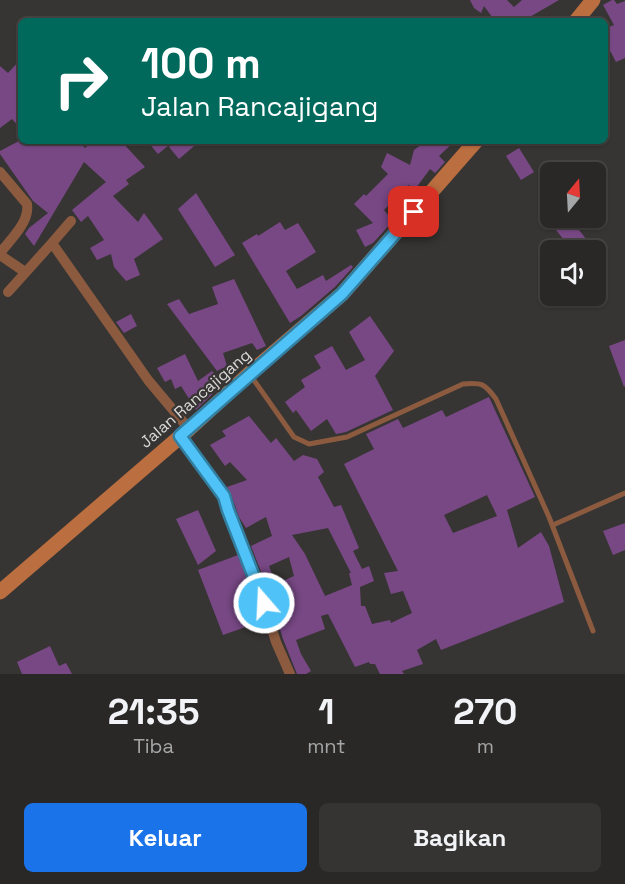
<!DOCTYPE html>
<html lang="id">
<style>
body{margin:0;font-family:"Space Grotesk",sans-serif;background:#353432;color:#f1f3f6;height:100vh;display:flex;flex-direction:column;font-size:22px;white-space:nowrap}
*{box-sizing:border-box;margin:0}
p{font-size:20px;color:#a5a6a7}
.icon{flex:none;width:33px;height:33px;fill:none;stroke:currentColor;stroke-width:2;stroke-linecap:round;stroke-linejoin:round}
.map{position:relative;height:674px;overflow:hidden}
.details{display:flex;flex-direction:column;background:#292826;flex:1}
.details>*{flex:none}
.top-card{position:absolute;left:18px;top:18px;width:590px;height:126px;border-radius:9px;box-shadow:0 2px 4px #0004,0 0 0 2px #454443;background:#00695c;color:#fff;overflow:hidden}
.needle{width:39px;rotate:18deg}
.fabs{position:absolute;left:540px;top:162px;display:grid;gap:12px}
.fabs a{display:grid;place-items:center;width:66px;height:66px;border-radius:9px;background:#292826;box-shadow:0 2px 4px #0004,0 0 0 2px #454443;font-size:30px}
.pin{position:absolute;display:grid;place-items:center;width:51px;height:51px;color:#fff;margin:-26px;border-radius:12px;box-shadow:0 3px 9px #0006}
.me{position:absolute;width:66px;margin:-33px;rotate:341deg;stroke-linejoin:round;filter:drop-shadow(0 0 4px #0008)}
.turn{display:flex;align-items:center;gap:21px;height:126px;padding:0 24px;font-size:27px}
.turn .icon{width:78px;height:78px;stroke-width:2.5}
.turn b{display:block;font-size:42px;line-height:51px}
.eta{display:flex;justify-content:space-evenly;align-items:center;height:102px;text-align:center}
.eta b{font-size:36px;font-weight:600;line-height:42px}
.primary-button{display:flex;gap:12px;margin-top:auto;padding:12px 24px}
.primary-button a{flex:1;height:69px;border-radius:9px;background:#1a73e8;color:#fff;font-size:24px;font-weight:600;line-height:69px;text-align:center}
.primary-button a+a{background:#353432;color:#f1f3f6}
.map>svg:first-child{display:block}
.building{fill:#784885;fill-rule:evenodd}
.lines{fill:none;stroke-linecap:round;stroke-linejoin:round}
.service{stroke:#8c5b3f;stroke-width:5}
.minor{stroke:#8c5b3f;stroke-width:10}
.secondary{stroke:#bb6e40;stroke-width:15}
.route-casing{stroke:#337fa1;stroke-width:15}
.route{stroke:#4fc3f7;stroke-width:10}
.labels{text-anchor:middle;stroke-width:4.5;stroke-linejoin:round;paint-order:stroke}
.street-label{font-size:16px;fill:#dad9d7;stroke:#373533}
</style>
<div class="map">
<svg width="625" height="674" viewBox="0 0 625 674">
<rect width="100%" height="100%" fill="#373533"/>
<path class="building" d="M470,0h37l7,7 8,-7h37l-31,18 1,3h-34l-11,-15 -3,7 -7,-5z
M612,0h2l3,4 8,-3v57l-9,4 -12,-23v-10l10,-4 -11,-20z
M21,59v70l-9,-10 -12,9v-62l8,7z
M19,141h59l7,7 8,-7h28l24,26 -19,13 3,4 -16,12 25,26 6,-9 19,26 -29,20 6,16 -14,6 -12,-14 -3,-13 -14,6 -7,-12 14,-8 -16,-24 -7,6 -9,-12 34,-28 -22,-20 -50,84 -9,-12 4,-6 19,-15 -15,-12 -33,-47v-3z
M147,141h27l-16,13z
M176,141h24l-21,18 -10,-12z
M426,141h29l-16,15 6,6 -8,9 -2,2 -5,-4 -14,19 -8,-3 -2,7 -3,-1 -19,19 9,11 -20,22 -8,4 -9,-17 17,-7 -19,-19 10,-10 2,2 22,-22 -7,-7 6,-14 23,12 4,-15z
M519,148l15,24 -13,8 -15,-24z
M196,193l39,62 -20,12 -37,-58z
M570,219l21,26 -7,5h-12l-16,-20z
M280,222l5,8 13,-7 18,29 -30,19 11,18 26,-14 3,6 25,-16 2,2 -18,20 -34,29 -11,7 -48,-80 15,-9 1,2z
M234,279l32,67 -9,4 -5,-7 -29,10 4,13 -10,5 -50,-67 12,-5 10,15 29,-10 -6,-17z
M131,314l6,12 -13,7 -8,-11z
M370,316l24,35 -19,25 18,34 -47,22 -10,2 -9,-15 -16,12 -15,-21 -3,3 -8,-11 20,-15 -4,-7 20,-12 -7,-12 18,-10 14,24 19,-10 -16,-28z
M625,340v46l-1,1 -15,-41z
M185,354l13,27 14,-10 12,12 -28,27 -15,-24 -6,3 -4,-10 -6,3 -8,-14z
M489,397l46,100 -28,13 11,38 23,-16 8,14 15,56 -123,48 -5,-11 -19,11 6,14 -21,7 2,3h-24l-5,-10h-5l-1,-2 -14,5 -27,-53 -7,2 4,13 -29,11 5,14 10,17 -5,3h-9l-14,-35 -18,-57 -14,-36 21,-10 -6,-19 -20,11 -7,-11 -8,-23 -4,-7 20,-7 -17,-18 -5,4 -15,-21 16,-9 -4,-5 27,-15 22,27 5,-5 18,23 9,-6 14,4 7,13 -6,5 16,30 7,-2 18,43 -6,3 9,18 7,-3 5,15 -14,6 1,19h4l7,18 18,-4 1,3 21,-10 -9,-22 -12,3 -7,-21 14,-2 -54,-107 30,-15 -8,-15 32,-15 5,9 39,-18 4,7zM487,495l10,21 -44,17 -9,-18zM328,528l23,45h-2l3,12 -27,11 -20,-42 -13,-19zM289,557l5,19 -18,8 -7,-18z
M198,510l18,41 -18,14 -22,-46z
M625,523v27l-12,5 -10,-24z
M238,555l24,66 -39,14 -25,-65z
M50,646l9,20 7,-3 6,11h-50l-5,-12z"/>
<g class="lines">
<path class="service" d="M251,376l43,61 15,7 38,-7 116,-53c19,-2 22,0 33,15l53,118 44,114
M553,525l72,-32"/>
<path class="minor" d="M0,172l27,32c3,18 -17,36 -27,49
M71,221l-19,22 96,137 41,49
M0,255l25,17
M8,292l44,-49
M180,436l44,60 4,14 30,74 18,58 14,32"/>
<path class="secondary" d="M576,21l17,-21
M0,592l189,-163 60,-55 93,-80 134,-153"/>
</g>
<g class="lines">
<g class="route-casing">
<path id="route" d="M264,603l-36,-93 -4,-14 -44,-60 162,-142 72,-82"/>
</g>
<use href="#route" class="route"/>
</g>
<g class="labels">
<g class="street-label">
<text transform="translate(195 398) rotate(-41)" y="6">Jalan Rancajigang</text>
</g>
</g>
</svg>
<div class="fabs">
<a><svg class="needle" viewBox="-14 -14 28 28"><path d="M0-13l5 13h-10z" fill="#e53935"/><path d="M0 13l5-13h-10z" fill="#a5a6a7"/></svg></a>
<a><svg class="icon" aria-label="sound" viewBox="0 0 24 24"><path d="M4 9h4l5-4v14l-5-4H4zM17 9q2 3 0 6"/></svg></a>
</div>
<div class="pin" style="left:414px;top:212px;background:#d93025"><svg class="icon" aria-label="arrive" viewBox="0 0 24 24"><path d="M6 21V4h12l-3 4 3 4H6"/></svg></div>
<svg class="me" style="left:264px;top:603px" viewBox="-20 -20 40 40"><circle r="17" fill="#4fc3f7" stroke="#fff" stroke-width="3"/><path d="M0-11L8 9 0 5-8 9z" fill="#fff"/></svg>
<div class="top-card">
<div class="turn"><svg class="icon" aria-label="right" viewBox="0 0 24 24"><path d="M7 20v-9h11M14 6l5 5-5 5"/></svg><div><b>100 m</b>Jalan Rancajigang</div></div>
</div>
</div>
<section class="details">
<div class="eta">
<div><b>21:35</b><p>Tiba</p></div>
<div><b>1</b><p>mnt</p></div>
<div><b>270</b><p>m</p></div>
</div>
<div class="primary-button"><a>Keluar</a><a>Bagikan</a></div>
</section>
